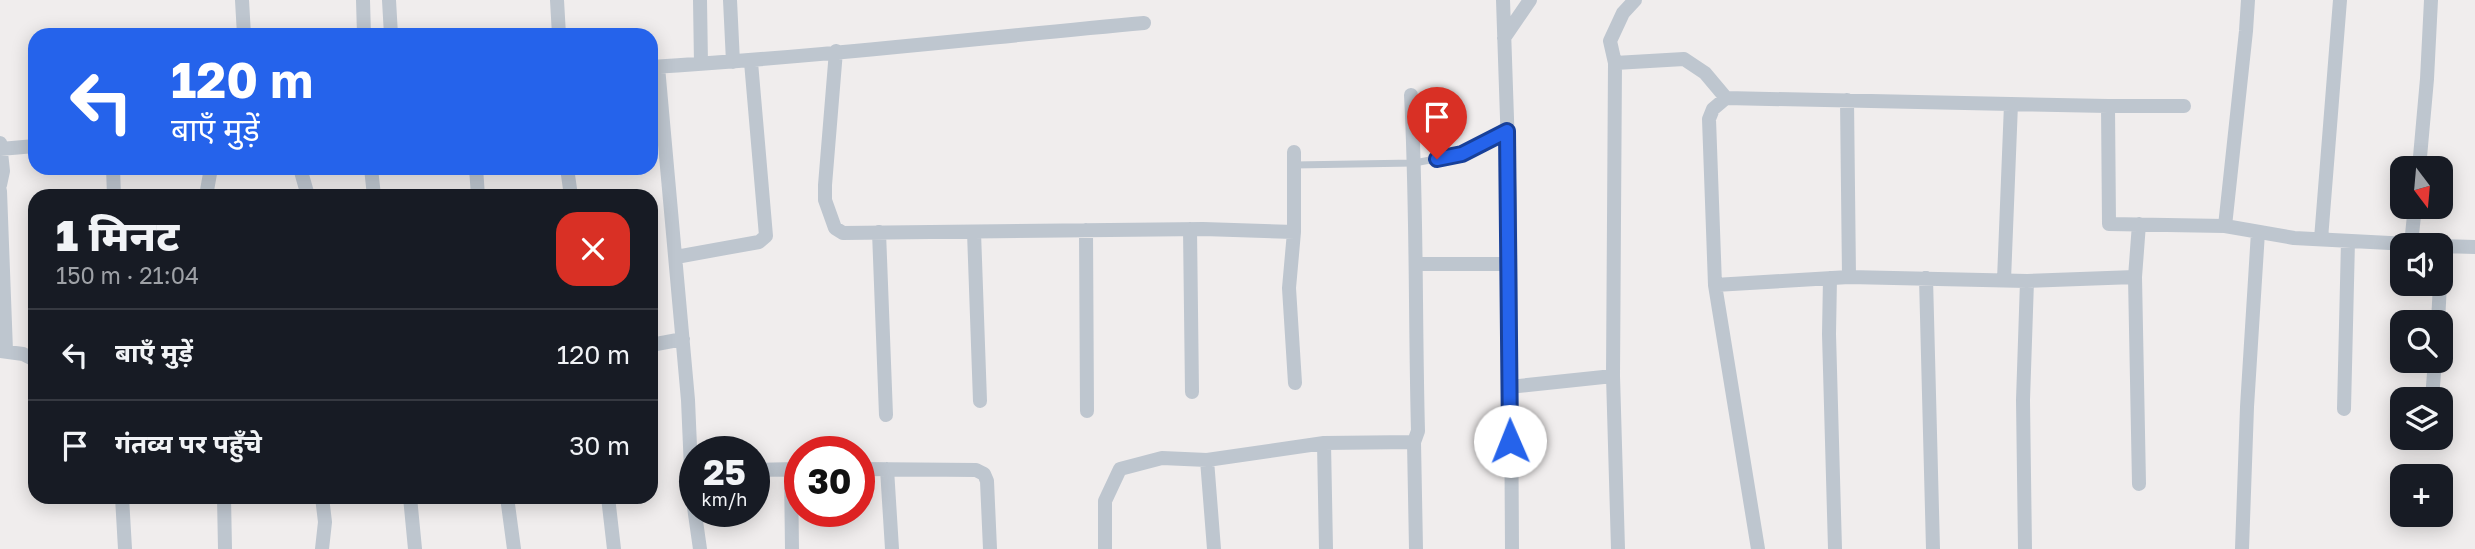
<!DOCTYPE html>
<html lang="hi">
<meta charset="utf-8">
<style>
body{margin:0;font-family:"Golos Text","Noto Sans Devanagari",sans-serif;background:#242831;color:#f1f3f6;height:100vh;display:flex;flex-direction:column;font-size:26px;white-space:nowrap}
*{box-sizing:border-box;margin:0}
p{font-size:23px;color:#9ea1a6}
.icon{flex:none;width:38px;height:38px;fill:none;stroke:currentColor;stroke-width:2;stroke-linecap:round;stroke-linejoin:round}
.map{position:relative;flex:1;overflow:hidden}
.panel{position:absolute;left:28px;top:189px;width:630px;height:315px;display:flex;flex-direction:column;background:#171b24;border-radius:21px;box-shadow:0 4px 18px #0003}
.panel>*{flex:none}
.top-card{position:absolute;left:28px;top:28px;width:630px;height:147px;border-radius:21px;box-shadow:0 4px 18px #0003;background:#2563eb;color:#fff;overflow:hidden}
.needle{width:46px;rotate:164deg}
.buttons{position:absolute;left:2390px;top:156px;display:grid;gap:14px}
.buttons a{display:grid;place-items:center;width:63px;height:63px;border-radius:14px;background:#171b24;box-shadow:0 4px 18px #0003;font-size:35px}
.speed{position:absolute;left:679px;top:436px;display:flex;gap:14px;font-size:35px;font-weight:700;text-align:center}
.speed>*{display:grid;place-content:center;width:91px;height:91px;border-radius:50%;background:#171b24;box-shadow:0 4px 18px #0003;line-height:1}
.speed small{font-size:18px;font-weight:400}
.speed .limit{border:10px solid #d22;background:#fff;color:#111}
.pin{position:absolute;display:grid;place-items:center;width:60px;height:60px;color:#fff;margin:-72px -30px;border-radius:50% 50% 50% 0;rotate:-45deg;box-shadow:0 0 7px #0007}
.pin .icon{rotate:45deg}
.me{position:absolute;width:77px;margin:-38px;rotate:359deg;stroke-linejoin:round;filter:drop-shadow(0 0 5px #0008)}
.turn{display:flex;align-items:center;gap:24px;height:147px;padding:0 28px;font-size:32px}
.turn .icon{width:91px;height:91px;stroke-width:2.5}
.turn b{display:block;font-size:49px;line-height:60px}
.round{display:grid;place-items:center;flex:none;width:74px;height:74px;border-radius:21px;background:#242831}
.overview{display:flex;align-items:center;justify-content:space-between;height:119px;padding:0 28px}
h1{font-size:42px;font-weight:800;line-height:52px}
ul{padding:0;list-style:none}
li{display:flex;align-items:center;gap:21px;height:91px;padding:0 28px;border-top:2px solid #363941}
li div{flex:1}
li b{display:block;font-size:26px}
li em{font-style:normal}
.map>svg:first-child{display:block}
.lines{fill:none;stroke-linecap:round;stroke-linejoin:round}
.lane{stroke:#bec6cf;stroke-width:7}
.street{stroke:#bec6cf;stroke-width:14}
.route-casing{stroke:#184099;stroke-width:18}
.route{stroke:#2563eb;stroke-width:12}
</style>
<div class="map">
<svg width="2475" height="549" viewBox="0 0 2475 549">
<rect width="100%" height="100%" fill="#f0eded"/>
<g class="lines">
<path class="lane" d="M1294,165l120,-2 49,-9 44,-23"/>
<path class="street" d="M242,0l2,35
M363,0l1,35
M389,0l2,35
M557,0l2,35
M700,0l1,64
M730,0l3,62
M1503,0l7,207 2,342
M1504,38l26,-38
M836,51l-11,134v15l10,28 8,5 360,-4 91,3
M1615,63l-5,-22 13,-28 12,-13
M651,67c165,-10 329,-29 493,-44
M658,67l30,333 4,93 8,56
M1411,95c6,112 4,224 7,336l-4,11
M1847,100l2,177
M2108,106h76
M0,143l3,28 -3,14
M0,149l35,-3
M1294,152v80l-5,56 6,95
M113,168l1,28
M300,168l8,28
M371,168l3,28
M476,168l2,28
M567,168l4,28
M2419,168l8,-89 4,-79
M0,191l6,160
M206,196l5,-28
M2225,226l69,12 134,7
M1190,229l2,163
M1086,230l1,181
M879,232l7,183
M974,232l6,169
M2321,239l19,-239
M2411,244l4,-38
M2441,246l34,1
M676,257l83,-15 7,-6 -15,-174
M1417,264h92
M2441,267l2,-21
M2135,277l4,207
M1830,278l-1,56 6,215
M1926,278l7,271
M2004,280l7,-176
M1715,285l-6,-166 4,-10 13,-11
M2438,322l2,-38
M651,345l32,-6
M0,351l23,3 12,6
M1509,387l104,-11
M2432,399l3,-39
M2344,409l4,-168
M1324,443l90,-1 2,107
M1207,460l117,-17 2,106
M791,469l1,80
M859,469l117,1 8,4 3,7 3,68
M887,469l5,80
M754,470l44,-1
M122,497l3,52
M224,497l1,52
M410,497l5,52
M507,497l7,52
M608,497l6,52
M322,549l3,-27 -3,-25
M1105,549v-48l15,-32 42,-11 45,2 7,89
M1618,549l-5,-173 2,-313 69,-4 21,14 21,25 382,8 1,118 116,2 21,-195 2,-31
M1758,549l-43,-264 134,-8 178,4 108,-4 4,-53
M2025,549l-2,-149 4,-119
M2242,549l5,-142 11,-175"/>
</g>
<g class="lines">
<g class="route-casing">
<path id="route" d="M1437,159l25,-5 45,-23 3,310"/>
</g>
<use href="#route" class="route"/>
</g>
</svg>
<div class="buttons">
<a><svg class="needle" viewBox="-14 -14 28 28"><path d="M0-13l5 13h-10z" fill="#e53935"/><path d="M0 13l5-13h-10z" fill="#9ea1a6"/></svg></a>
<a><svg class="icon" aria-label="sound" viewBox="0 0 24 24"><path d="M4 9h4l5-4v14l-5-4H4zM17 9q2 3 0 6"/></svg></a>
<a><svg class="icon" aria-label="search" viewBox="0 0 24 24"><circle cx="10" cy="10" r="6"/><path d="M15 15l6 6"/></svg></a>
<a><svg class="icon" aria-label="layers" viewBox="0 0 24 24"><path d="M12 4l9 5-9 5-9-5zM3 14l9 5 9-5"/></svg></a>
<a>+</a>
</div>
<div class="speed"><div>25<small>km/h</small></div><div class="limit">30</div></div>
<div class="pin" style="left:1437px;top:159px;background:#d93025"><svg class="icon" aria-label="arrive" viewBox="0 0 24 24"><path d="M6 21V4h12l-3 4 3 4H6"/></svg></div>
<svg class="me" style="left:1510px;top:441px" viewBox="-20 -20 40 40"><circle r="19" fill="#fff"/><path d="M0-13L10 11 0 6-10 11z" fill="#2563eb"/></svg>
<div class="top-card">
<div class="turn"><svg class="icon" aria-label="left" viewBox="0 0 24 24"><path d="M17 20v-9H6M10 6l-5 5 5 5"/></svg><div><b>120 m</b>बाएँ मुड़ें</div></div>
</div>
<section class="panel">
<div class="overview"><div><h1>1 मिनट</h1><p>150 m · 21:04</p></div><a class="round" style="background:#d93025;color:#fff"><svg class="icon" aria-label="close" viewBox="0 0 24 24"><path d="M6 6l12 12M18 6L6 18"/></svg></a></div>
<ul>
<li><svg class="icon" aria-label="left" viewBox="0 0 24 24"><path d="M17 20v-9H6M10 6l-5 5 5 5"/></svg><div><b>बाएँ मुड़ें</b></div><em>120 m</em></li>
<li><svg class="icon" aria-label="arrive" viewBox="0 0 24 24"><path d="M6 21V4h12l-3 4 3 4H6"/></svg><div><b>गंतव्य पर पहुँचे</b></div><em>30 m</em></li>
</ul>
</section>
</div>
